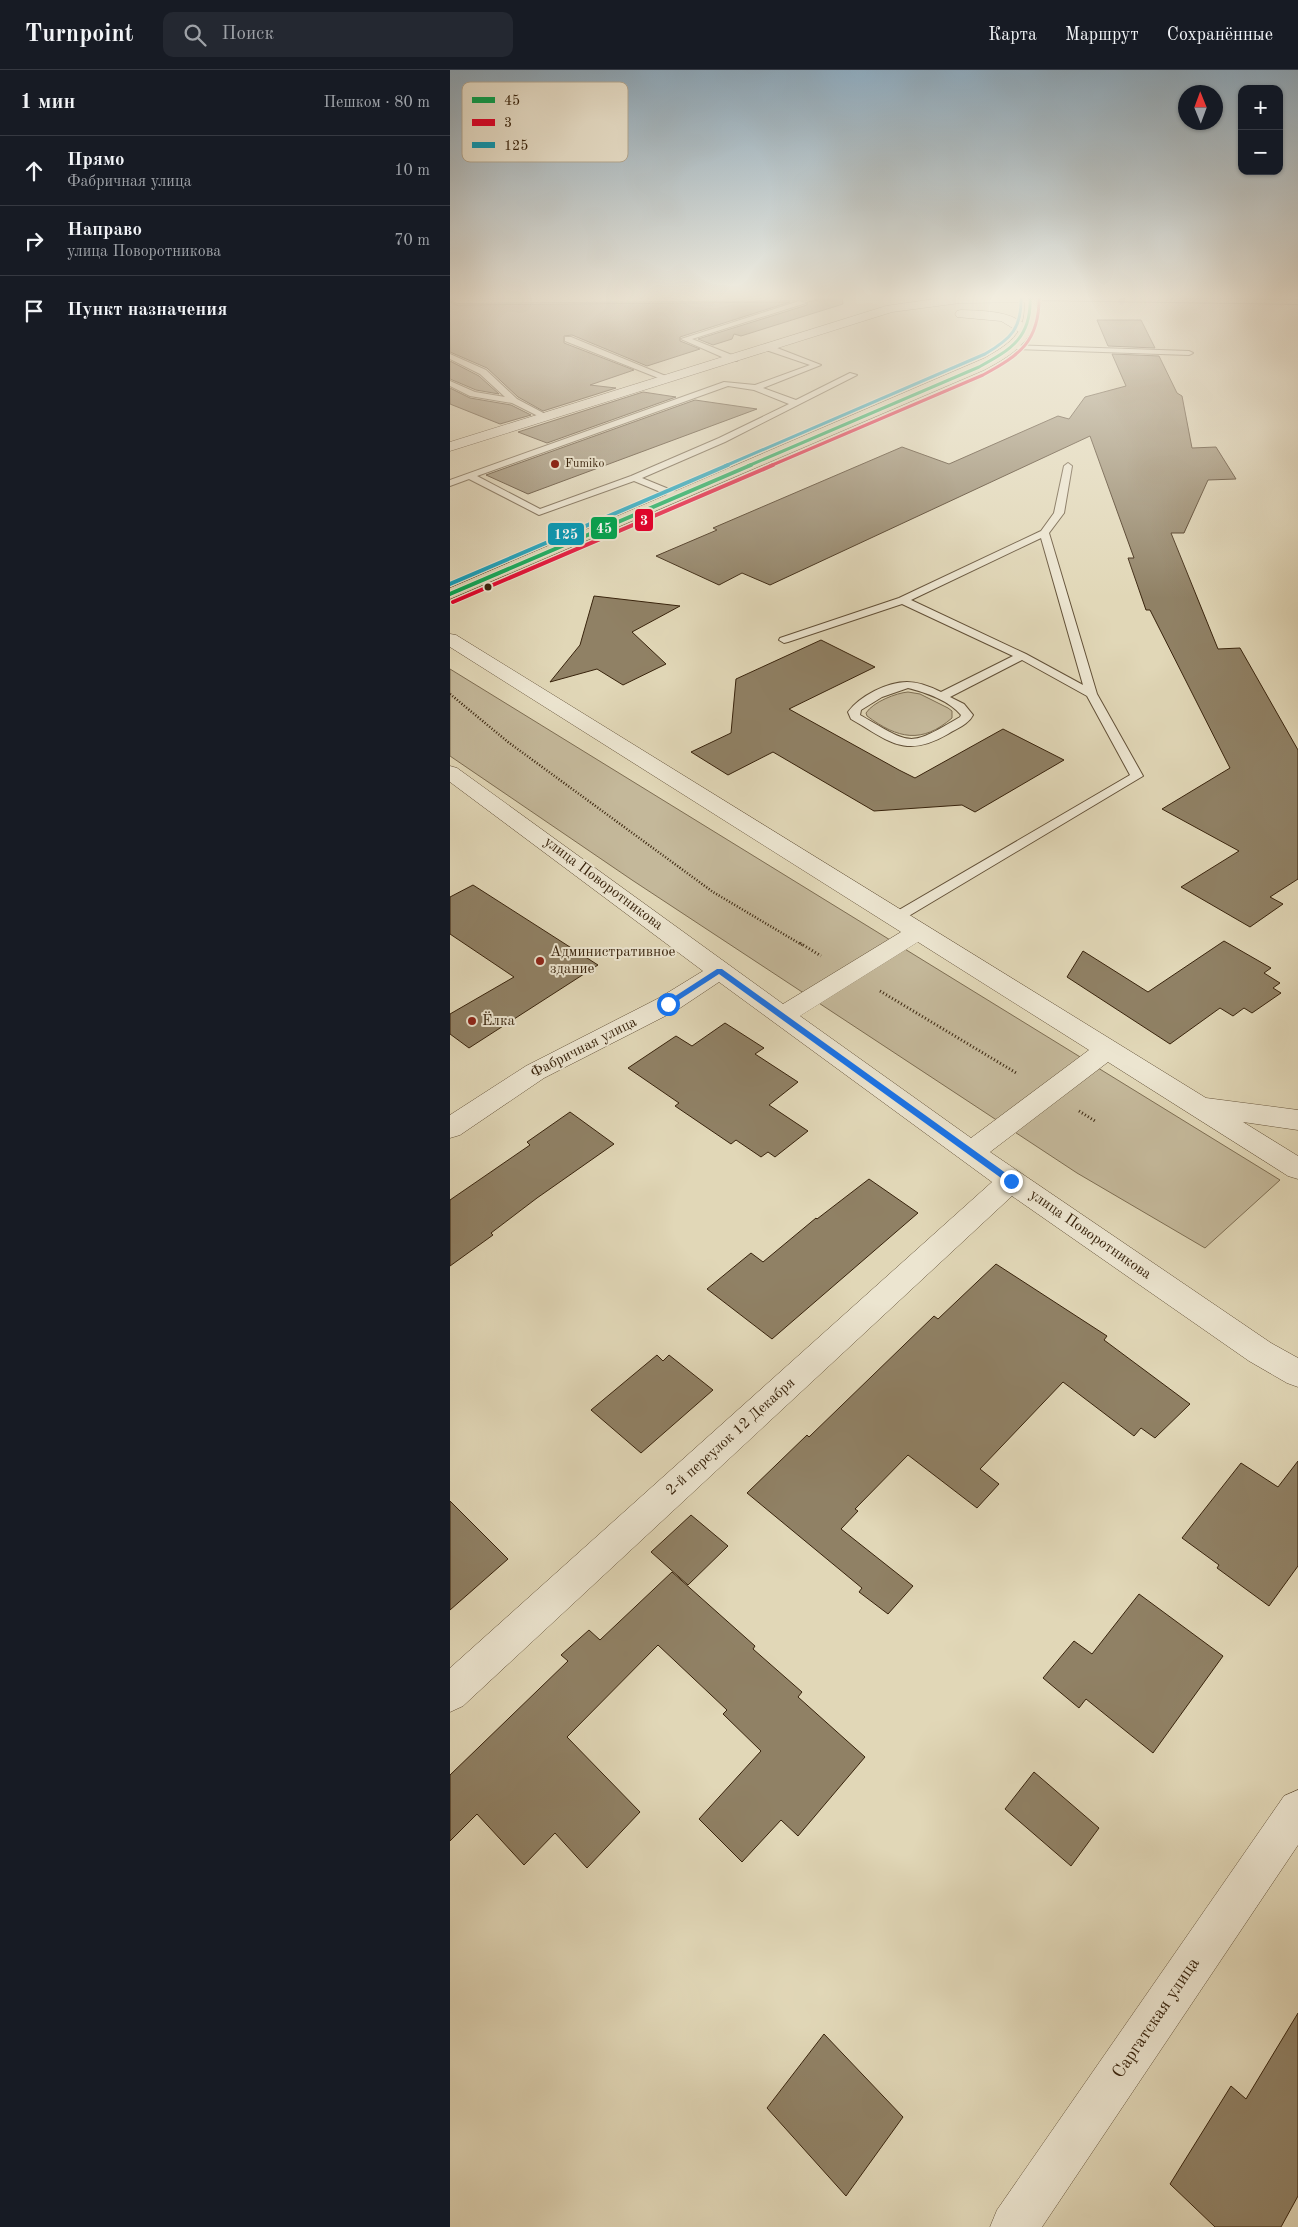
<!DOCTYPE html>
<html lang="ru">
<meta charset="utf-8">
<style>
:root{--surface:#171b24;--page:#242831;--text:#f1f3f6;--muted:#9ea1a6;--line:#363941}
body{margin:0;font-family:"Old Standard TT",serif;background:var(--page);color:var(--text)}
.controls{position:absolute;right:15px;top:15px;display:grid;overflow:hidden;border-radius:10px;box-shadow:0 1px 4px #0004}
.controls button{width:45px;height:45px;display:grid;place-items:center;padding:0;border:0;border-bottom:1px solid var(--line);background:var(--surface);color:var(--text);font:25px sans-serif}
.compass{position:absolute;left:728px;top:15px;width:45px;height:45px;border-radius:50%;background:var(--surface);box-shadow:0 1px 4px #0004;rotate:359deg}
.stop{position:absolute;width:15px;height:15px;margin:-11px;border:4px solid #1a73e8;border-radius:50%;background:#fff}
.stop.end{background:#1a73e8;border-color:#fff;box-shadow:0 1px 5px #0008}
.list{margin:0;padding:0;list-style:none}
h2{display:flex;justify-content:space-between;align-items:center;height:65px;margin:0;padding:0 20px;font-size:21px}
h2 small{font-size:16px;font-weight:400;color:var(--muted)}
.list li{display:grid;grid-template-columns:32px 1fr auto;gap:15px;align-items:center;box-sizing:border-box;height:70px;padding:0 20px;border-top:1px solid var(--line)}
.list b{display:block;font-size:19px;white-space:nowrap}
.list p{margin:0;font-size:16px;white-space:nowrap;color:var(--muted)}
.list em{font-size:16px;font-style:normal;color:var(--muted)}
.icon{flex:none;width:28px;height:28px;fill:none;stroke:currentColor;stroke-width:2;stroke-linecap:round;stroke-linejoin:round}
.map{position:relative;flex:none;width:848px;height:2157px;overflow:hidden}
header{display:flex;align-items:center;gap:30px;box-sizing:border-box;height:70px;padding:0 25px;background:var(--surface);border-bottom:1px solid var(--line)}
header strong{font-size:24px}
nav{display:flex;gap:28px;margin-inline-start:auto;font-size:18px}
.search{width:350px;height:45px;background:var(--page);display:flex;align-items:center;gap:12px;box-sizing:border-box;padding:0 18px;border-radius:10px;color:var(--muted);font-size:19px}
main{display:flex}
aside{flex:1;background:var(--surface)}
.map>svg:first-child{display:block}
.green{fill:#c4b89a;stroke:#7e6e53}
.building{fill:#908165;stroke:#38230c}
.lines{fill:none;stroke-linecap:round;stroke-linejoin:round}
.service-casing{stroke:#625037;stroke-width:2}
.minor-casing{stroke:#625037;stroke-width:1}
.secondary-casing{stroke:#38230c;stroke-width:1}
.primary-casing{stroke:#38230c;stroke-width:1}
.path-far1{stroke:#38230c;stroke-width:2.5;stroke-dasharray:1 2;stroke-linecap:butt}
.path{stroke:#38230c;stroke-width:3;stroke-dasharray:1 2.5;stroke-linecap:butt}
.service{fill:#ece5d0;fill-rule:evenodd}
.minor{fill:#ece5d0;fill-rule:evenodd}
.secondary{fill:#ece5d0;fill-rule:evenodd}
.primary{fill:#e1d7b7;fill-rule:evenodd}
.bus-1-far1-casing{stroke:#ece5d0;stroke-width:5}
.bus-1-casing{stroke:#ece5d0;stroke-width:6}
.bus-2-far1-casing{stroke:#ece5d0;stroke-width:5}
.bus-2-casing{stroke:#ece5d0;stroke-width:6}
.bus-3-far1-casing{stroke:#ece5d0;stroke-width:5}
.bus-3-casing{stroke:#ece5d0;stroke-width:6}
.bus-1-far1{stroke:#00a651;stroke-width:3}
.bus-1{stroke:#00a651;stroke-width:4}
.bus-2-far1{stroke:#e4002b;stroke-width:3}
.bus-2{stroke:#e4002b;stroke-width:4}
.bus-3-far1{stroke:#069cbb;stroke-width:3}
.bus-3{stroke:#069cbb;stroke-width:4}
.route{fill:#1a73e8}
.poi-dot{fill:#8f2418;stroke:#ece5d0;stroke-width:2}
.bus-dot{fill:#38230c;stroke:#ece5d0;stroke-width:2}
.labels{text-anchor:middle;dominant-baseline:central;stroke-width:4;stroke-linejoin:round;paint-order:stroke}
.far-poi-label{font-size:12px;fill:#38230c;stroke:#ece5d0;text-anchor:start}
.street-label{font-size:15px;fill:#38230c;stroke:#ece5d0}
.poi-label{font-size:15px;fill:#38230c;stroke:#ece5d0;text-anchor:start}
.near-street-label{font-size:18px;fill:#38230c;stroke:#ece5d0}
.key{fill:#ece5d0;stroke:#b6ab95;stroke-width:1}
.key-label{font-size:14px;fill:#38230c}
.line-badge{stroke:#ece5d0;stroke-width:2}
.badge-label{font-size:14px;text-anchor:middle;font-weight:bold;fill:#fff}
</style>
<header>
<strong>Turnpoint</strong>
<div class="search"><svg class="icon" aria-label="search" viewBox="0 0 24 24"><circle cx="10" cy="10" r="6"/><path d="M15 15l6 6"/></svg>Поиск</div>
<nav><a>Карта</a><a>Маршрут</a><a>Сохранённые</a></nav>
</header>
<main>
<aside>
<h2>1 мин<small>Пешком · 80 m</small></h2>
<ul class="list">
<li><svg class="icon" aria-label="ahead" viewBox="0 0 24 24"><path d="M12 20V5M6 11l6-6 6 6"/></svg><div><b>Прямо</b><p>Фабричная улица</p></div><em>10 m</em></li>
<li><svg class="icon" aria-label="right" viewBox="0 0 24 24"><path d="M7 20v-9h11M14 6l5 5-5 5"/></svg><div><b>Направо</b><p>улица Поворотникова</p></div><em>70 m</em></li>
<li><svg class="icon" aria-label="arrive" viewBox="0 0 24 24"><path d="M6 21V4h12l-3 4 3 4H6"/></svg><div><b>Пункт назначения</b></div></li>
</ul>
</aside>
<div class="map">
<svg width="848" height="2157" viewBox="0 0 848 2157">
<rect width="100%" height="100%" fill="#e1d7b7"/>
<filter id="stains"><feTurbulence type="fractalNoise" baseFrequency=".004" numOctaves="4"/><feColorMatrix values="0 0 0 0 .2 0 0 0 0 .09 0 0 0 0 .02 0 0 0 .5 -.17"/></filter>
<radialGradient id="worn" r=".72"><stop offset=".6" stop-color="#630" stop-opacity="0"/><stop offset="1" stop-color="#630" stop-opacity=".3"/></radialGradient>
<g class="green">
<path d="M 0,599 L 830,1110 L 755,1178 L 627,1103 L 182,810 L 0,686 Z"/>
<path d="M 458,622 L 470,624 L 498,638 L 502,641 L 502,648 C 472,674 448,669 417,646 L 416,643 C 423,632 446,623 458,622 Z"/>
</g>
<g class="building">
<path d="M 0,226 L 67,226 L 7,227 L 1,232 L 7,235 L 340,232 L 230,267 L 230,271 L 250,279 L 197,296 L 122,265 L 114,266 L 114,273 L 184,300 L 140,315 L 166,318 L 93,341 L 68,327 L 37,298 L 0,282 Z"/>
<path d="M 368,226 L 392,226 L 393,234 L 291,266 L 284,264 L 282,269 L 263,275 L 248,269 L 357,235 L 357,232 L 368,230 Z"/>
<path d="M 647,250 L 691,250 L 705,278 L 658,276 Z"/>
<path d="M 662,284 L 709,286 L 727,323 L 732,326 L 742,378 L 766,377 L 786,409 L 758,410 L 734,463 L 721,463 L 768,579 L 790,578 L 848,680 L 848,809 L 820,827 L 833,834 L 800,857 L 731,817 L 789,781 L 712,739 L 780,698 L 700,540 L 696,540 L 678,488 L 684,488 L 640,366 L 320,515 L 292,503 L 269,515 L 206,486 L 267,460 L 263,458 L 452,377 L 499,394 L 608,346 L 619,349 L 635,327 L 676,316 Z"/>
<path d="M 0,291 L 29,306 L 49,324 L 26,320 L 0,309 Z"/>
<path d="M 0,318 L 20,328 L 61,335 L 81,345 L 50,354 L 0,334 Z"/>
<path d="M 193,322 L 226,327 L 97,373 L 68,362 Z"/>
<path d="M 245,330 L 307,339 L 78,424 L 36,405 Z"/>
<path d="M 144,526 L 230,536 L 182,562 L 216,594 L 173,615 L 147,599 L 100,612 L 130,575 Z"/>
<path d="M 371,570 L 425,597 L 339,639 L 449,700 L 465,708 L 553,659 L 614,690 L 525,742 L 512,735 L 424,741 L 323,682 L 278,705 L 241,682 L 281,663 L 286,609 Z"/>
<path d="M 23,815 L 148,895 L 19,978 L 0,964 L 0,944 L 64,907 L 0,864 L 0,827 Z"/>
<path d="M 774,871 L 821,898 L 814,903 L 830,913 L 823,918 L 831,923 L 802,943 L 794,938 L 783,946 L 770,938 L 720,974 L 617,907 L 633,881 L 698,922 Z"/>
<path d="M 275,953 L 314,978 L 305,984 L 348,1012 L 319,1035 L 358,1061 L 325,1087 L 318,1082 L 311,1087 L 286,1070 L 281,1074 L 225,1036 L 229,1033 L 178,998 L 226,966 L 242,976 Z"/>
<path d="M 120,1042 L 164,1074 L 87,1128 L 41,1163 L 43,1165 L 0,1196 L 0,1130 L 80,1075 L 77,1072 Z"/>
<path d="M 419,1109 L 468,1143 L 322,1269 L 257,1219 L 301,1183 L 313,1192 L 366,1148 L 367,1149 Z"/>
<path d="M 546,1194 L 657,1266 L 654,1270 L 740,1334 L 705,1368 L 691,1358 L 684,1366 L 613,1312 L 530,1399 L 549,1414 L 527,1438 L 458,1385 L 405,1439 L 408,1441 L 391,1459 L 463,1516 L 438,1544 L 409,1522 L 412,1518 L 297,1423 L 357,1365 L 359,1367 L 484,1246 L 488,1249 Z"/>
<path d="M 207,1285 L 213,1291 L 219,1285 L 263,1320 L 191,1383 L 141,1340 Z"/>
<path d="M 848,1391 L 848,1496 L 819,1536 L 767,1498 L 769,1495 L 732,1468 L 791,1393 L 828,1417 Z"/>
<path d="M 0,1431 L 58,1489 L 0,1540 Z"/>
<path d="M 241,1445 L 278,1476 L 238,1515 L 201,1482 Z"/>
<path d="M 222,1502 L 305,1576 L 303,1579 L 352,1622 L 348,1627 L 415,1687 L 348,1766 L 331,1750 L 292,1792 L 249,1749 L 311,1681 L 273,1644 L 277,1640 L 208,1575 L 117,1667 L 190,1742 L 137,1798 L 105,1763 L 74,1795 L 27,1744 L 0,1771 L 0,1705 L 118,1591 L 111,1585 L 139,1560 L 150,1570 Z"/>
<path d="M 689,1524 L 773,1586 L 703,1683 L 636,1629 L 629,1638 L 593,1608 L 624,1571 L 642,1584 Z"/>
<path d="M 584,1702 L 649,1758 L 621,1796 L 555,1739 Z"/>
<path d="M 848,1943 L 848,2126 L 831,2157 L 765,2157 L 720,2114 L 781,2016 L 796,2029 Z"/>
<path d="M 374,1964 L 453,2047 L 396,2126 L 317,2038 Z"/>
</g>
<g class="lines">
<defs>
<g id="service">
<path d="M 289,226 L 367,228 L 363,230 L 7,233 L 3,231 L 7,229 Z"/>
<path d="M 579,226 L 848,230 L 848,234 L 581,230 L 577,228 Z"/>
<path d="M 349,231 L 356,233 L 242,269 L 287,287 L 287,291 L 281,291 L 231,269 Z"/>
<path d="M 115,267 L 121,267 L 223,309 L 216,311 L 115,271 Z"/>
<path d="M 560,275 L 739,281 L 743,283 L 739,285 L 563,279 L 560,279 Z"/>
<path d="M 316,276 L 322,276 L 371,295 L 313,318 L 346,330 L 400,303 L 407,305 L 275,372 L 192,408 L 231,424 L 231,428 L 225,428 L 184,411 L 89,445 L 19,409 L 0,416 L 0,410 L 274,312 L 305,315 L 360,295 L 316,280 ZM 278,316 L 304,320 L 339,334 L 269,368 L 181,406 L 90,439 L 27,406 Z"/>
<path d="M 0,284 L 36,300 L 67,329 L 101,347 L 94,349 L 62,333 L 20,326 L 0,316 L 0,311 L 25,322 L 55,327 L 30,304 L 0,289 Z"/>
<path d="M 618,393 L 622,396 L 614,443 L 599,463 L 647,624 L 693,706 L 452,850 L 442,850 L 440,847 L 442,844 L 680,705 L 637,626 L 572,590 L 500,627 L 514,634 L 523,645 C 518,655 507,658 498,664 C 455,689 439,671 401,649 L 398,642 C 410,626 437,612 457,612 C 469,612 481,617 491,622 L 563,586 L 452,534 L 338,572 L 334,573 L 329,570 L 330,568 L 449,528 L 591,461 L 604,443 L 614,396 ZM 591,468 L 633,615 L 576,584 L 461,530 ZM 458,618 C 475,622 500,631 511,645 L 510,647 C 457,678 463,675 410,645 L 411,640 L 432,627 Z"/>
</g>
<g id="minor">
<path d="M 0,564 L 6,565 L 756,1028 L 848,1040 L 848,1060 L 793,1052 L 848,1086 L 848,1109 L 838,1106 L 658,992 L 540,1082 L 821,1273 L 848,1288 L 848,1317 L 837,1313 L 799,1291 L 562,1126 L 13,1636 L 0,1642 L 0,1598 L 542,1112 L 269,912 L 227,940 L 94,1008 L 10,1065 L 0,1068 L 0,1045 L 76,996 L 209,928 L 253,901 L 0,712 L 0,696 L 7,698 L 333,934 L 451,862 L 0,577 ZM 468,872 L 639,980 L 521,1068 L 350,946 Z"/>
<path d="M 848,1720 L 848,1775 L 592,2157 L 540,2157 L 547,2140 L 834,1726 Z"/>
</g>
<g id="secondary">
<path d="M 506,226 L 587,228 L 581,232 L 510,233 L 442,242 L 0,381 L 0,372 L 436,236 Z"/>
<path d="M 511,240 C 535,241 566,240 582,262 L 576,266 L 551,251 L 507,247 L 505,244 L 507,241 Z"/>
</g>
<path id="primary" d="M 574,226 L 586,226 C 591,267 566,283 534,300 L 0,529 L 0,518 L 535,288 C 563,272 578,261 574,226 Z"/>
</defs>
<use href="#service" class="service-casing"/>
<use href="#minor" class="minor-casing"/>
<use href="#secondary" class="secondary-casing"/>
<use href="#primary" class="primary-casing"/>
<path class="path-far1" d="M 0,624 L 58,672 L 263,822 L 352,875"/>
<g class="path">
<path d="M 350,873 L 371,886"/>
<path d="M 430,921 L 568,1004"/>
<path d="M 629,1041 L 645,1051"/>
</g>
<use href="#service" class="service"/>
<use href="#minor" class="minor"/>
<use href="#secondary" class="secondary"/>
<use href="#primary" class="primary"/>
<defs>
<path id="bus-1-far1" d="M 298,396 L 529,297 C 562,279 582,267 580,226"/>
<path id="bus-1" d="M 0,524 L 301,395"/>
<path id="bus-2-far1" d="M 320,396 L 533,305 C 570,285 590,271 589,226"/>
<path id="bus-2" d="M 3,532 L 323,395"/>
<path id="bus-3-far1" d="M 275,396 L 535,284 C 561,269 572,258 571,227"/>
<path id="bus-3" d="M 0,514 L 278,395"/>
</defs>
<use href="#bus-1-far1" class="bus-1-far1-casing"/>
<use href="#bus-1" class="bus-1-casing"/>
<use href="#bus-2-far1" class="bus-2-far1-casing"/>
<use href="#bus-2" class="bus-2-casing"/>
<use href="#bus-3-far1" class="bus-3-far1-casing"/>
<use href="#bus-3" class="bus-3-casing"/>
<use href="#bus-1-far1" class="bus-1-far1"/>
<use href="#bus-1" class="bus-1"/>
<use href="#bus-2-far1" class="bus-2-far1"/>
<use href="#bus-2" class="bus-2"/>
<use href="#bus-3-far1" class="bus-3-far1"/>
<use href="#bus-3" class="bus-3"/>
</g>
<linearGradient id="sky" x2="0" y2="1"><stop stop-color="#8eaabd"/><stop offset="0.43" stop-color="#f2eddf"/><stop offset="1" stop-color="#f2eddf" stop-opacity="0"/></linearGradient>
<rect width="848" height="528" fill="url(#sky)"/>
<path class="route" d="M 267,899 L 272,899 L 564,1109 L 564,1113 L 558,1113 L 269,904 L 221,935 L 216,935 L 216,932 Z"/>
<g class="poi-dot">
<circle cx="105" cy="394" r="5"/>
<circle cx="90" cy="891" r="5"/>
<circle cx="22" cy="951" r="5"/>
</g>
<circle class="bus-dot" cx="38" cy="517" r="4.5"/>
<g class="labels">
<g class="far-poi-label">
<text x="115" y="394">Fumiko</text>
</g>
<g class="street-label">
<text transform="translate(153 814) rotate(37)">улица Поворотникова</text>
<text transform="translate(134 978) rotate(-27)">Фабричная улица</text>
<text transform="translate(640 1165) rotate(35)">улица Поворотникова</text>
<text transform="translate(281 1367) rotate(-42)">2-й переулок 12 Декабря</text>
</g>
<g class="poi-label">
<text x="100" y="882">Административное<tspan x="100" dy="17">здание</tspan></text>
<text x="32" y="951">Ёлка</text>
</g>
<g class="near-street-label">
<text transform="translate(706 1948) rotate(-56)">Саргатская улица</text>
</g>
</g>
<rect x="12" y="12" width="166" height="80" rx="8" class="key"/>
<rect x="22" y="27" width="23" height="6" fill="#00a651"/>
<rect x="22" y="49" width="23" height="7" fill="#e4002b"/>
<rect x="22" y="72" width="23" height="6" fill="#069cbb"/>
<g class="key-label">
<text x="54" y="35">45</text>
<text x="54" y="57">3</text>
<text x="54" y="80">125</text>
</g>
<g class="line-badge">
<rect x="184" y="438" width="20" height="24" rx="5" fill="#e4002b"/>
<rect x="140" y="446" width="28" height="24" rx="5" fill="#00a651"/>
<rect x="97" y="452" width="38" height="24" rx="5" fill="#069cbb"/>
</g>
<g class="badge-label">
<text x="194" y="455">3</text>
<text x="154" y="463">45</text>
<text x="116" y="469">125</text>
</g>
<rect width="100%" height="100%" filter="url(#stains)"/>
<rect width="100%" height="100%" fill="url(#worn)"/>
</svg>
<div class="controls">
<button>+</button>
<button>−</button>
</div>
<svg class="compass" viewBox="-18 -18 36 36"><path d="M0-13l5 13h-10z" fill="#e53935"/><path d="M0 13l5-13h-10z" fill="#9ea1a6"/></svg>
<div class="stop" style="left:218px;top:934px"></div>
<div class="stop end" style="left:561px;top:1111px"></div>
</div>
</main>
